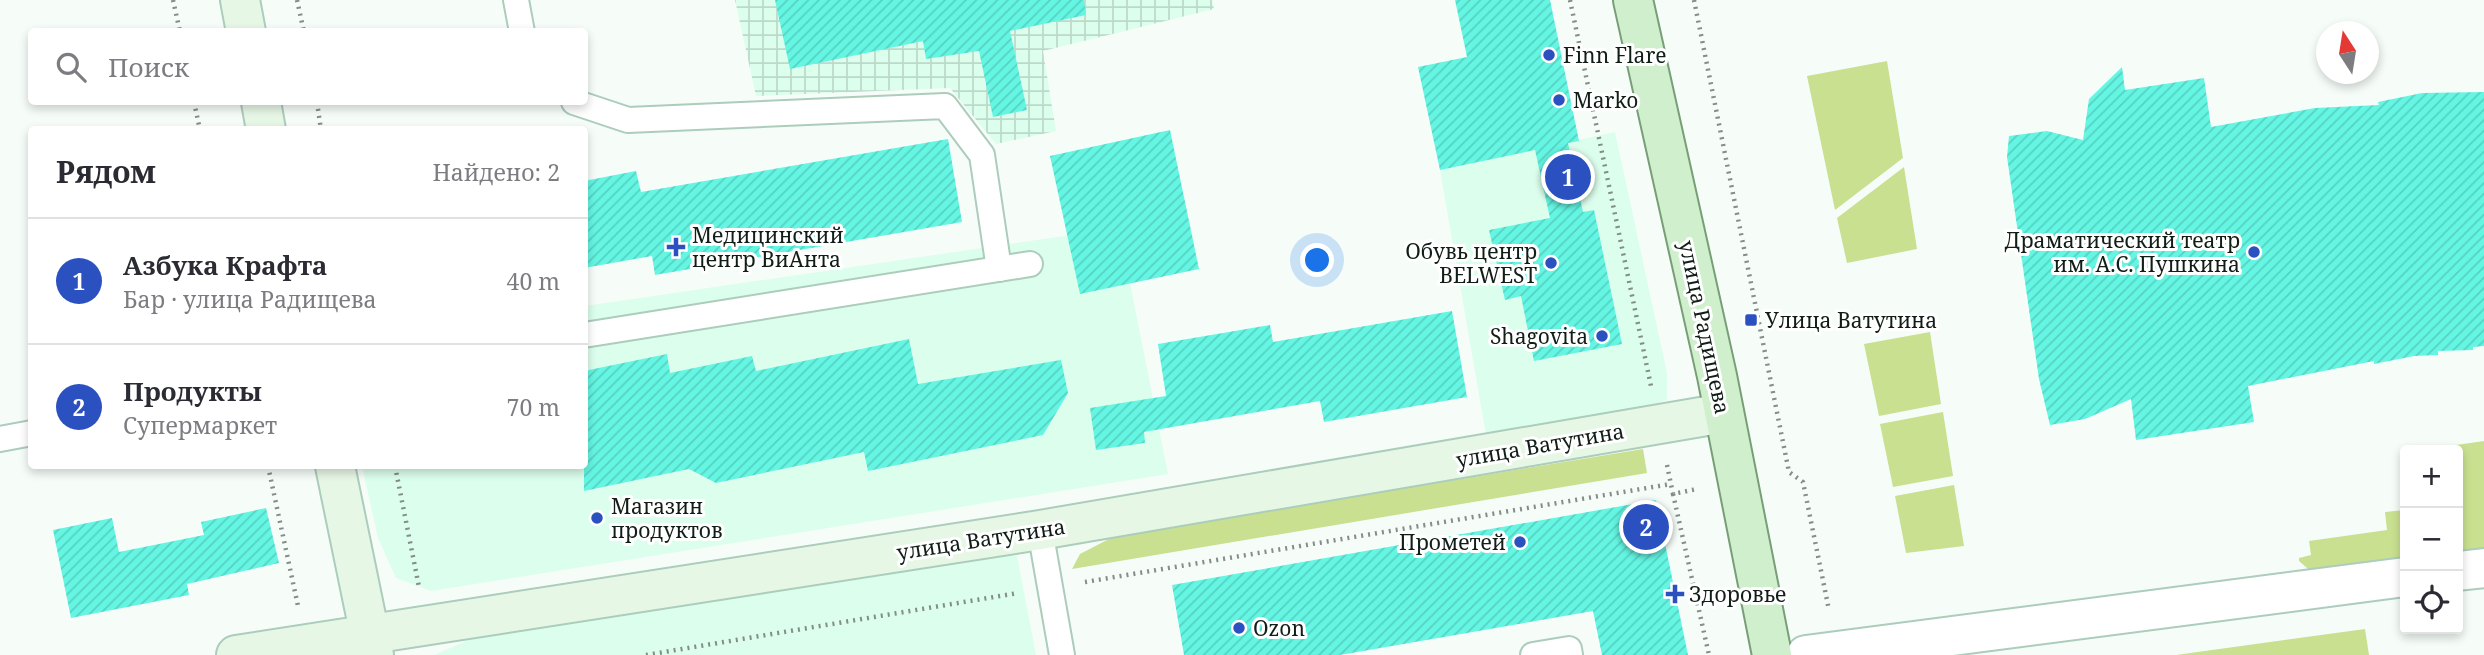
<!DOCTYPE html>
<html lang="ru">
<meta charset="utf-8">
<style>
:root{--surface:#fff;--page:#f7f7f7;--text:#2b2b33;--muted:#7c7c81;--line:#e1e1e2;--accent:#2b51c1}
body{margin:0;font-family:"Noto Serif",serif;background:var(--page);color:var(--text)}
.controls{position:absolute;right:21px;bottom:21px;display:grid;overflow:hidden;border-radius:7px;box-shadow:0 4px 10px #0003}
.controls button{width:63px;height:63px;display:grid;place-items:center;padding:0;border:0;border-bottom:2px solid var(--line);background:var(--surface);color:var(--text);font:35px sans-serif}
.compass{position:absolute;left:2316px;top:21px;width:63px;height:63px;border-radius:50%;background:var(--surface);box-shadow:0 4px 10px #0003;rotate:348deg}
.you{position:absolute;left:1318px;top:261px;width:24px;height:24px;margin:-18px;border:5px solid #fff;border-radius:50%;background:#1a73e8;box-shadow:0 0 0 10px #1a73e833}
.badge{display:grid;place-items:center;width:46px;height:46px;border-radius:50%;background:var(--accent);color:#fff;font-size:23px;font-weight:700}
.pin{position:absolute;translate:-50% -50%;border:4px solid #fff;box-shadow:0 2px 7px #0006}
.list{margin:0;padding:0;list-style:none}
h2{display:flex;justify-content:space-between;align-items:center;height:91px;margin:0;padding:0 28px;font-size:30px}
h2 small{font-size:23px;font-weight:400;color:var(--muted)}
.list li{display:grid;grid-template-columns:46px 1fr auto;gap:21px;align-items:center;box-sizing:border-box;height:126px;padding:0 28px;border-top:2px solid var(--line)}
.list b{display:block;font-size:26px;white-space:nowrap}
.list p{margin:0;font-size:23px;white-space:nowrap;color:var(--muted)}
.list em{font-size:23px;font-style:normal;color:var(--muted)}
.icon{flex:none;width:38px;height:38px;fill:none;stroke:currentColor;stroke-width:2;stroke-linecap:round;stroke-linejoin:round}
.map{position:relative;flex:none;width:2484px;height:655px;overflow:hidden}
.search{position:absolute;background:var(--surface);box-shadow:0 4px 10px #0003;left:28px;top:28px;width:560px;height:77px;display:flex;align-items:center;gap:18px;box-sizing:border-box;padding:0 24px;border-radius:7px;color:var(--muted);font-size:26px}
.panel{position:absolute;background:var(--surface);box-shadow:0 4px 10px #0003;left:28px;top:126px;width:560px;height:343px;border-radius:7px}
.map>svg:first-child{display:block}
.built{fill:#dcfeec}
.industrial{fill:url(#industrial-grid)}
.grass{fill:#c9e090}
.building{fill:url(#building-hatch)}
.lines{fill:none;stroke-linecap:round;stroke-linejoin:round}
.lane-casing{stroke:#accdbc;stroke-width:28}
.street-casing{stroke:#accdbc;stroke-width:42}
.secondary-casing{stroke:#accdbc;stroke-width:42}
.primary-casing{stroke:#789e77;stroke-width:42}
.path{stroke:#848d88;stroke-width:4.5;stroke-dasharray:2 5;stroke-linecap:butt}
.lane{stroke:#fff;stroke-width:24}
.street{stroke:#fff;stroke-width:38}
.secondary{stroke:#e7f7e6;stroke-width:38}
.primary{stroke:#d0efcd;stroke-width:38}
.poi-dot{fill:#2b51c1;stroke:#fff;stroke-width:2.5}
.labels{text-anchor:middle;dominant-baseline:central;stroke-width:6;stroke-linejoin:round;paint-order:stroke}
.poi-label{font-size:21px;fill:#111d17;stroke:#fff;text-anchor:start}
.street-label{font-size:21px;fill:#111d17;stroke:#fff}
</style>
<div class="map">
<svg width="2484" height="655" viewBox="0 0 2484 655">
<defs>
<pattern id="industrial-grid" width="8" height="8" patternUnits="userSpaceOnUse" patternTransform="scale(1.75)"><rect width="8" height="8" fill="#dcfeec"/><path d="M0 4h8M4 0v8" fill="none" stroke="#bcd9ca"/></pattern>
<pattern id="building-hatch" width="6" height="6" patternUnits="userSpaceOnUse" patternTransform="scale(1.75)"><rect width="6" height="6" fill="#64f6e3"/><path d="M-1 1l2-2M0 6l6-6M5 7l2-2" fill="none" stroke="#56d2c2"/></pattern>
</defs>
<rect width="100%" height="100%" fill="#f6fdf9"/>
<g class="built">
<path d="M 1615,132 L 1667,373 L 1667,400 L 1626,414 L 1486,435 L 1440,170 Z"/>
<path d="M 1119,228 L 1168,474 L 431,591 L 396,578 L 378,538 L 362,466 L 584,466 L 585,306 Z"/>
<path d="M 991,556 L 1017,556 L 1036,655 L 434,655 L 478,636 Z"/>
</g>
<path class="industrial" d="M 735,0 L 1212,0 L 1214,9 L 1043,51 L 1056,131 L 996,144 L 950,88 L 756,96 Z"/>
<g class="grass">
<path d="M 1887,61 L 1903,158 L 1835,210 L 1807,76 Z"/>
<path d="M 1904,167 L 1917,249 L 1847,263 L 1837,218 Z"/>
<path d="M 1930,332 L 1941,404 L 1879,416 L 1864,344 Z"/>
<path d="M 1943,412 L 1953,476 L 1893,487 L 1880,424 Z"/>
<path d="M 2484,441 L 2484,552 L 2458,555 L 2458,450 L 2421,450 Z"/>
<path d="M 1643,449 L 1647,473 L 1072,569 L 1080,554 L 1109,539 L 1149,530 Z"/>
<path d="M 1954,485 L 1964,546 L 1906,553 L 1895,496 Z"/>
<path d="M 2405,510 L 2405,562 L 2314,574 L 2299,561 L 2299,558 L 2311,555 L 2309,541 L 2387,530 L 2385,512 Z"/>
<path d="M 2365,629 L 2369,655 L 2176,655 Z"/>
</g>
<g class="building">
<path d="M 775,0 L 1084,0 L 1086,15 L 1010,31 L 1027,110 L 993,117 L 979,51 L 926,59 L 923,41 L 790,69 Z"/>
<path d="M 1455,0 L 1550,0 L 1579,141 L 1568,143 L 1583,212 L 1594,210 L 1622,344 L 1534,361 L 1521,296 L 1505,300 L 1489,230 L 1550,218 L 1535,150 L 1440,170 L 1418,67 L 1467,57 Z"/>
<path d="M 2122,67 L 2125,90 L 2204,78 L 2211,127 L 2315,108 L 2379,105 L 2378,102 L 2422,93 L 2484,92 L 2484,346 L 2473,347 L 2473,350 L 2438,351 L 2438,355 L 2414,356 L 2374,364 L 2374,361 L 2248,386 L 2254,422 L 2136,440 L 2131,399 L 2085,419 L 2050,425 L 2039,379 L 2007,157 L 2009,136 L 2047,131 L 2083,140 L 2089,99 Z"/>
<path d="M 1170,130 L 1199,269 L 1080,294 L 1050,156 Z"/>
<path d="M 948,139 L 962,222 L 655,275 L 652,256 L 584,268 L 584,181 L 636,171 L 641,192 Z"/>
<path d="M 1452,311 L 1467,397 L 1324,422 L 1320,401 L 1144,432 L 1145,443 L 1096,450 L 1090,408 L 1166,396 L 1158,344 L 1270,325 L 1273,342 Z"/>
<path d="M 909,339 L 918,384 L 1061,360 L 1068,393 L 1043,435 L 868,471 L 864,452 L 716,483 L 689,469 L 584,491 L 584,371 L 667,354 L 670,373 L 752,356 L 756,371 Z"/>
<path d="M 1656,500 L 1688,655 L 1602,655 L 1593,611 L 1340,655 L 1184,655 L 1172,585 Z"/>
<path d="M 266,508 L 279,563 L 187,584 L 189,595 L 71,618 L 53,530 L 112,518 L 119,552 L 204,535 L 201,522 Z"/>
</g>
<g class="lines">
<defs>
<g id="lane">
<path d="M 516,0 L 522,32"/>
<path d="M 574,102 L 628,120 L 945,106 L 982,155 L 999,269"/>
<path d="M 584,335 L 1030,264"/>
<path d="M 0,439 L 32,433"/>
<path d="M 1040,530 L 1062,655"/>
<path d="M 1533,655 L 1569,649 L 1570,655"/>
</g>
<g id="street">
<path d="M 2458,571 L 2484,568"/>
<path d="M 1806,655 L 2405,577"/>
</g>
<g id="secondary">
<path d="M 240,0 L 246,32"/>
<path d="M 261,102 L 266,130"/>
<path d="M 335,466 L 374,655"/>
<path d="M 236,655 L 1040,530 L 1724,413"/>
</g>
<path id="primary" d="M 1633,0 L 1717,376 L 1772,655"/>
</defs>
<use href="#lane" class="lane-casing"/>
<use href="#street" class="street-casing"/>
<use href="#secondary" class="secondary-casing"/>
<use href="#primary" class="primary-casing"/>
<g class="path">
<path d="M 173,0 L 180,32"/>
<path d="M 297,0 L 304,32"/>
<path d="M 1570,0 L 1651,386"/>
<path d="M 1694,0 L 1789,472 L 1803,482 L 1829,610"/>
<path d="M 194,102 L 200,130"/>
<path d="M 317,102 L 321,130"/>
<path d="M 1667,465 L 1673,494 L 1697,489"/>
<path d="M 268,466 L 298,606"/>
<path d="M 395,466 L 419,587"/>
<path d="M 1673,494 L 1709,655"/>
<path d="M 1085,582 L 1671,484"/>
<path d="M 646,655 L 1018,593"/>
</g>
<use href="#lane" class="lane"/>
<use href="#street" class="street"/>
<use href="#secondary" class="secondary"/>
<use href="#primary" class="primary"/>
</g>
<g class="poi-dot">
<circle cx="1549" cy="55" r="7"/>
<circle cx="1559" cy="100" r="7"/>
<path d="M672.5 236.5h7v7h7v7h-7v7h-7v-7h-7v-7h7z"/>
<circle cx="2254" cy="252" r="7"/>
<circle cx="1551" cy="263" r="7"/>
<rect x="1744" y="313" width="14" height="14" rx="3.5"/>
<circle cx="1602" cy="336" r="7"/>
<circle cx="597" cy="518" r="7"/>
<circle cx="1520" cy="542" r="7"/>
<path d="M1671.5 583.5h7v7h7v7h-7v7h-7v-7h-7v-7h7z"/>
<circle cx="1239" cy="628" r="7"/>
</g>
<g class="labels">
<g class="poi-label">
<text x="1563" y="55">Finn Flare</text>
<text x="1573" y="100">Marko</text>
<text x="692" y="235">Медицинский<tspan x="692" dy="24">центр ВиАнта</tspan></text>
<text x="2240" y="240" text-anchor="end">Драматический театр<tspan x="2240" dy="24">им. А.С. Пушкина</tspan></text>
<text x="1537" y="251" text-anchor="end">Обувь центр<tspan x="1537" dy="24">BELWEST</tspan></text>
<text x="1765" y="320">Улица Ватутина</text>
<text x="1588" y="336" text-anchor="end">Shagovita</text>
<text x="611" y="506">Магазин<tspan x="611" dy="24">продуктов</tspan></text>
<text x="1506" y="542" text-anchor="end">Прометей</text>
<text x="1689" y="594">Здоровье</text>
<text x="1253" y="628">Ozon</text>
</g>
<g class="street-label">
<text transform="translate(1705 327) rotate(78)">улица Радищева</text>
<text transform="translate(1540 445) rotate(-10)">улица Ватутина</text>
<text transform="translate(981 539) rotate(-9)">улица Ватутина</text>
</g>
</g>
</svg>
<div class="controls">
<button>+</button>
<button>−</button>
<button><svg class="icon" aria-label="locate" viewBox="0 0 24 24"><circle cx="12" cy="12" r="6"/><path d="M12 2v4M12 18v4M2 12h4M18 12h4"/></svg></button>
</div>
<svg class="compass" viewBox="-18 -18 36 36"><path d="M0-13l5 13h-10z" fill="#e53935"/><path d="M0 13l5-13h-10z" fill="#7c7c81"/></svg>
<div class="you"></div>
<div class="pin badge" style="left:1568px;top:177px">1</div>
<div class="pin badge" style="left:1646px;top:527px">2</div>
<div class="search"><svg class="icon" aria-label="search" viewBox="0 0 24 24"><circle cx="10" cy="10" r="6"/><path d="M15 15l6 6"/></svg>Поиск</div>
<section class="panel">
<h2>Рядом<small>Найдено: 2</small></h2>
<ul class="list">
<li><span class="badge">1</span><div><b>Азбука Крафта</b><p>Бар · улица Радищева</p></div><em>40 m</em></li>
<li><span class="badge">2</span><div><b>Продукты</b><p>Супермаркет</p></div><em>70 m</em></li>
</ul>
</section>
</div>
